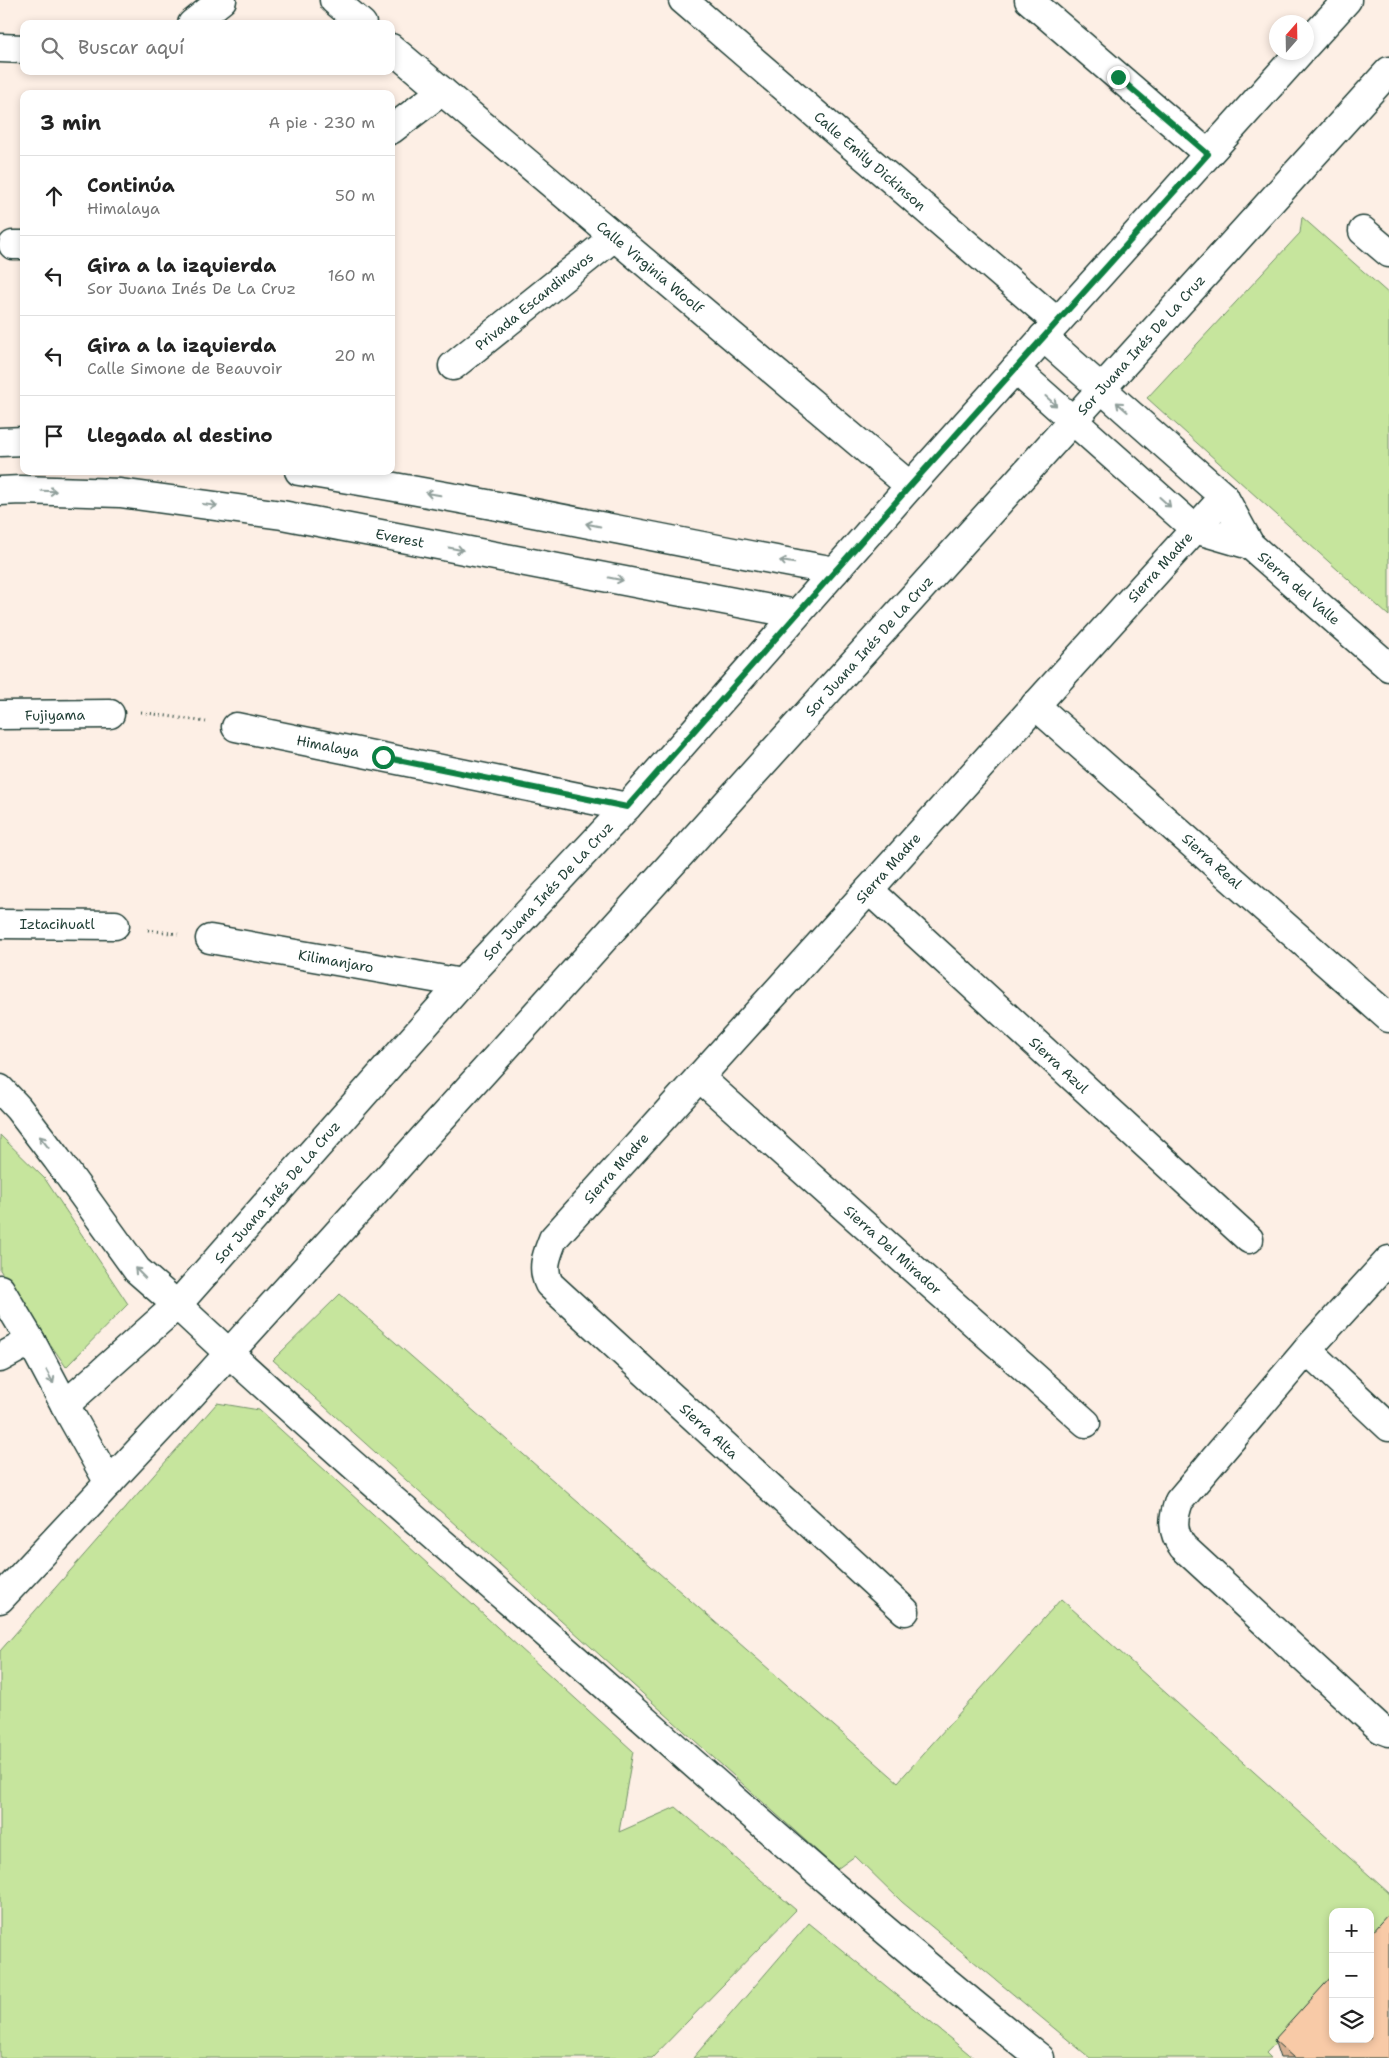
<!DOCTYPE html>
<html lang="es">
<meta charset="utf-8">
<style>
:root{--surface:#fff;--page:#f6f6f6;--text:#222;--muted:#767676;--line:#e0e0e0}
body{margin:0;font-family:"Shantell Sans",sans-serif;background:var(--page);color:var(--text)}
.controls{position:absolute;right:15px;bottom:15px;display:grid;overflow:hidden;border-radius:10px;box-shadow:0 2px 8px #0003}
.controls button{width:45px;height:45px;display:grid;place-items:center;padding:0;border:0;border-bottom:1px solid var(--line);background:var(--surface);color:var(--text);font:25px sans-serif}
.compass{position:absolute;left:1269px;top:15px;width:45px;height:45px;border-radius:50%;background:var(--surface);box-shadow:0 2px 8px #0003;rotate:20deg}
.stop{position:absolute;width:15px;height:15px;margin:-11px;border:4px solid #0b8043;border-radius:50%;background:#fff}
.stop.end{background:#0b8043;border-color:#fff;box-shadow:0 1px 5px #0008}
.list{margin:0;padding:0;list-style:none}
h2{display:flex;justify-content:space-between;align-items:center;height:65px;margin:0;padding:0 20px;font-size:21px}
h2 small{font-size:16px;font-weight:400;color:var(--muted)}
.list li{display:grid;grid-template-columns:32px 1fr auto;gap:15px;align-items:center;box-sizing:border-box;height:80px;padding:0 20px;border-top:1px solid var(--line)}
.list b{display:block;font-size:19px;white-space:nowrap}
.list p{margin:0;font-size:16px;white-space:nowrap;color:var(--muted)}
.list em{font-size:16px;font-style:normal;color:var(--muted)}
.icon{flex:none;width:28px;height:28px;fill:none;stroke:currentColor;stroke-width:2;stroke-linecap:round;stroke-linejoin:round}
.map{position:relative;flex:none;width:1389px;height:2058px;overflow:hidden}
.search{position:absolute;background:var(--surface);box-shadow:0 2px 8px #0003;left:20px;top:20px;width:375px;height:55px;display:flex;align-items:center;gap:12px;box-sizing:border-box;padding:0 18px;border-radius:10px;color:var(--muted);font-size:19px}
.panel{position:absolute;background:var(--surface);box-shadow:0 2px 8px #0003;left:20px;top:90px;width:375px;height:385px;border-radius:10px}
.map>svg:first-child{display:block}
.green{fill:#c6e59d;stroke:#729168}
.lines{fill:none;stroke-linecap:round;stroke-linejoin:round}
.street-casing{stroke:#1f3d34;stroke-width:31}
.secondary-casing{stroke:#1f3d34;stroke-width:31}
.path{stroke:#1f3d34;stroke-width:3;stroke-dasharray:1 4;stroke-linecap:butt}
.street{stroke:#fff;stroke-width:28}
.secondary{stroke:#fff;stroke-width:28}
.wall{fill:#d5ae90;stroke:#1f3d34}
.building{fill:#f8caa7;stroke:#1f3d34}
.oneway{stroke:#8f9e9a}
.route{stroke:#0b8043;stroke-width:6}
.labels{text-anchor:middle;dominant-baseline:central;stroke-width:4;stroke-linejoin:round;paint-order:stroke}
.street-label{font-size:14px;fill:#1f3d34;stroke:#fff}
</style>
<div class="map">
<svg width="1389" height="2058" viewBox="0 0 1389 2058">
<rect width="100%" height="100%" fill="#fdefe5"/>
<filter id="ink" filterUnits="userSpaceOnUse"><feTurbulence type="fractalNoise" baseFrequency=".02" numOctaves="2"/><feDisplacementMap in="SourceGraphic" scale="10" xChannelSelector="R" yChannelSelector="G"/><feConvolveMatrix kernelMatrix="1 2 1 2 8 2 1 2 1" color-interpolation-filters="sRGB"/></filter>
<g filter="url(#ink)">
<g class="green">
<path d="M 1302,217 L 1389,294 L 1389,616 L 1147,398 L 1300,233 Z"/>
<path d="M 0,1135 L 45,1179 L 128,1304 L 66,1367 L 0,1270 Z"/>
<path d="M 340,1294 L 898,1782 L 1061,1599 L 1389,1893 L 1389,1925 L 1370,1944 L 1370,1912 L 1333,1912 L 1333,1984 L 1266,2053 L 1271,2058 L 1090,2058 L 902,1902 L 855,1856 L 837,1869 L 273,1360 Z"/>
<path d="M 217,1403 L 259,1410 L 633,1751 L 619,1832 L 676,1807 L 796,1910 L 652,2058 L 0,2058 L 0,1651 Z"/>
<path d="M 809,1923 L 974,2058 L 693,2058 Z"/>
</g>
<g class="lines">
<defs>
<g id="street">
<path d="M 334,0 L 362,24"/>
<path d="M 683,0 L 1057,322"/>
<path d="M 1029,0 L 1208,154"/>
<path d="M 192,24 L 222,0"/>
<path d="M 0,48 L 24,49"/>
<path d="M 391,48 L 910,486"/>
<path d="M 391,130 L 442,91"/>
<path d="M 1363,231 L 1389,253"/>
<path d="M 13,245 L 24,245"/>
<path d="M 1043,337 L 1224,497 L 1250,545 L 1389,667"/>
<path d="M 453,366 L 614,237"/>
<path d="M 1015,369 L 1195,529 L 1250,545"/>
<path d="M 0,442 L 24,441"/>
<path d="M 299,471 C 478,499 656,539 835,571"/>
<path d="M 0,491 L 21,490 L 120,493 L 282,515 L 796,614"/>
<path d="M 1035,705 L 1389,1018"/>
<path d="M 0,715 L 110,714"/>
<path d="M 236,727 L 627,807"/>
<path d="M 869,890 L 1249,1239"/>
<path d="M 0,924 L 115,925"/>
<path d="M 210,939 L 462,983"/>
<path d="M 699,1077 L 1086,1423"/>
<path d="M 1389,1260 L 1307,1350 L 1179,1501 C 1173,1518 1171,1531 1183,1547 L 1381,1729 L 1389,1732"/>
<path d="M 177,1305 C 306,1426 440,1541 573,1657 C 727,1793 880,1930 1040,2058"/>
<path d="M 1307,1350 L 1389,1427"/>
<path d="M 0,1358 L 31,1341"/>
<path d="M 65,1405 L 109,1483"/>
<path d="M 0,1599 L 193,1393 L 1389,71"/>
<path d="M 905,1611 L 549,1284 C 541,1267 547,1255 553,1239 L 1224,497"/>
</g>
<g id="secondary">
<path d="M 1306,45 L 1347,0"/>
<path d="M 0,1089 L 18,1108 L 57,1159 L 137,1270 L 177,1305"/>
<path d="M 0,1289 L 31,1341 L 65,1405 L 177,1305 L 462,983 L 627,807 L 910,486 L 1300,52"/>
</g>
</defs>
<use href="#street" class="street-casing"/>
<use href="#secondary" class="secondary-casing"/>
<g class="path">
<path d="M 141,712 L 206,722"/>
<path d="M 148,930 L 178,934"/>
</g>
<use href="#street" class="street"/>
<use href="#secondary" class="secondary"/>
</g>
<path class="wall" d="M 1274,2040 L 1389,2058 L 1280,2058 Z"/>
<path class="building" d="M 1389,1913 L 1389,2058 L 1294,2058 L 1274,2040 L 1333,1975 L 1333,2039 L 1370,2039 L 1370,1934 Z"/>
<defs><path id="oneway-shaft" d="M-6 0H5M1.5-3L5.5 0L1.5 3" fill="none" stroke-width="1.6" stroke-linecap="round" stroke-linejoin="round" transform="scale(1.25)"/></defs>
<g class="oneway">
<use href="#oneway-shaft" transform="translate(1051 401) rotate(42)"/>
<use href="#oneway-shaft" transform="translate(1122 407) rotate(-139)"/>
<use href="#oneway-shaft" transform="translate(49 491) rotate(2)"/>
<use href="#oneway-shaft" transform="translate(433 494) rotate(-170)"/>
<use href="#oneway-shaft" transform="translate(1165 502) rotate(42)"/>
<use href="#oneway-shaft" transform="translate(210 505) rotate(8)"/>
<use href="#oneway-shaft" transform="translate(593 525) rotate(-169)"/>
<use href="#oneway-shaft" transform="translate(456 549) rotate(11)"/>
<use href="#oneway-shaft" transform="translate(787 562) rotate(-170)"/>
<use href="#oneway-shaft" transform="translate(616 579) rotate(11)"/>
<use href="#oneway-shaft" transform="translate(44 1142) rotate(-128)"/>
<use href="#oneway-shaft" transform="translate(140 1273) rotate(-135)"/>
<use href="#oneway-shaft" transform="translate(50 1377) rotate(62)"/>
</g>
</g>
<g class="lines" filter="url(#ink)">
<path class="route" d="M 383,757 L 627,807 L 910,486 L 1208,154 L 1118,77"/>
</g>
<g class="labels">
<g class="street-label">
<text transform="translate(870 161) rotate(41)">Calle Emily Dickinson</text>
<text transform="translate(650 267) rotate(40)">Calle Virginia Woolf</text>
<text transform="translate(534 301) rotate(-39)">Privada Escandinavos</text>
<text transform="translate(1141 345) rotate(-48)">Sor Juana Inés De La Cruz</text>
<text transform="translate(400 538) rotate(11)">Everest</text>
<text transform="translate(1160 567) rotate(-48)">Sierra Madre</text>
<text transform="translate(1299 588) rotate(41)">Sierra del Valle</text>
<text transform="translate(869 646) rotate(-48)">Sor Juana Inés De La Cruz</text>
<text transform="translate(55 715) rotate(-1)">Fujiyama</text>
<text transform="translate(328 746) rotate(11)">Himalaya</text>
<text transform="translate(1212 861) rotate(42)">Sierra Real</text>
<text transform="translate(888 868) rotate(-48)">Sierra Madre</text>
<text transform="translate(548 891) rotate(-47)">Sor Juana Inés De La Cruz</text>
<text x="57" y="924">Iztacihuatl</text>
<text transform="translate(336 961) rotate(10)">Kilimanjaro</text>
<text transform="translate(1059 1065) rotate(43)">Sierra Azul</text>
<text transform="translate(616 1168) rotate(-48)">Sierra Madre</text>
<text transform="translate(277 1192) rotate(-49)">Sor Juana Inés De La Cruz</text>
<text transform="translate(893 1250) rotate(42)">Sierra Del Mirador</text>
<text transform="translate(709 1431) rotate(43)">Sierra Alta</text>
</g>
</g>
</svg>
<div class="controls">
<button>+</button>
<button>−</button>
<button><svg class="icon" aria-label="layers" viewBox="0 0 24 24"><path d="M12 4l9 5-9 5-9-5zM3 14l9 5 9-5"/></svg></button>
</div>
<svg class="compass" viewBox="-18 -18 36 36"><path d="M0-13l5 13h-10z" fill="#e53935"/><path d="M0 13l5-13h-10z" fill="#767676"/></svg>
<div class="stop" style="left:383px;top:757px"></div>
<div class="stop end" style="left:1118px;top:77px"></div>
<div class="search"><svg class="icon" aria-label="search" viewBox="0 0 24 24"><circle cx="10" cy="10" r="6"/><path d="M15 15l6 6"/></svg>Buscar aquí</div>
<section class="panel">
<h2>3 min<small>A pie · 230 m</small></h2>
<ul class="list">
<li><svg class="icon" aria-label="ahead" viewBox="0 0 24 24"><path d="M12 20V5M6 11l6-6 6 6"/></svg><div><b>Continúa</b><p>Himalaya</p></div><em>50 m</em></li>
<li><svg class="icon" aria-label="left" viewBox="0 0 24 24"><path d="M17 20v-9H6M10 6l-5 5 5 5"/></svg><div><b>Gira a la izquierda</b><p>Sor Juana Inés De La Cruz</p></div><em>160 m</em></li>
<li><svg class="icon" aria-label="left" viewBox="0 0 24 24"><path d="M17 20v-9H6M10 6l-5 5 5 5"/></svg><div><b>Gira a la izquierda</b><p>Calle Simone de Beauvoir</p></div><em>20 m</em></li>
<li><svg class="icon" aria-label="arrive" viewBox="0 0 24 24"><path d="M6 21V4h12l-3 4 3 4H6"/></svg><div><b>Llegada al destino</b></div></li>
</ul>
</section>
</div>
